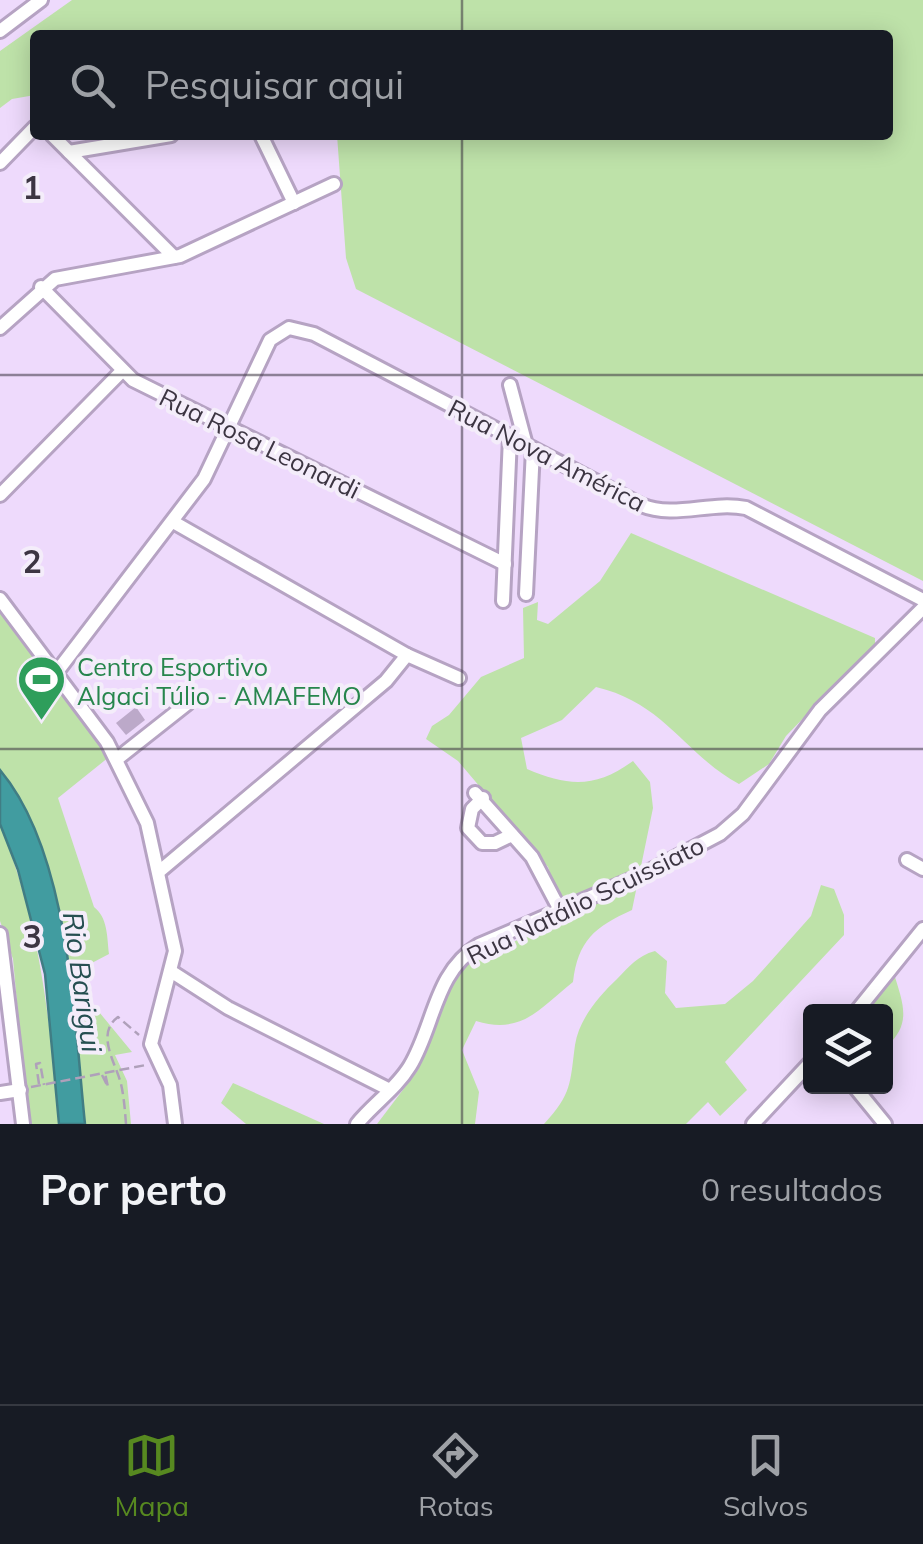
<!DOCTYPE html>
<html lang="pt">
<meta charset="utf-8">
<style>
:root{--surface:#171b24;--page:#242831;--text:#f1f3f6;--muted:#9ea1a6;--line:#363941;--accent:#578920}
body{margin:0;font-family:Mulish,sans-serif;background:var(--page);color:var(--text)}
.controls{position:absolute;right:30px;bottom:30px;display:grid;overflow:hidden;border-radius:10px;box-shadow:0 5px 25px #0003}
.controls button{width:90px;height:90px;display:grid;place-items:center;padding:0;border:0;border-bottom:2px solid var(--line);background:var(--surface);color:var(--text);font:50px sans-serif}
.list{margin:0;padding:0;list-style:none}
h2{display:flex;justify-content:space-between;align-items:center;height:130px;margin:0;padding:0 40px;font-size:42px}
h2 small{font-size:32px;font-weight:400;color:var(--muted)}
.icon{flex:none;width:55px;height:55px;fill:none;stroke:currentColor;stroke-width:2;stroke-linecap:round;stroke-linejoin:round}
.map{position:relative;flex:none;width:923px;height:1124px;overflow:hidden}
.search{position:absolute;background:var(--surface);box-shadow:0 5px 25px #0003;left:30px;right:30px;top:30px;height:110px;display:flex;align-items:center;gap:25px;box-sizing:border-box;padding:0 35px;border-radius:10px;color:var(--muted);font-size:38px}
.sheet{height:280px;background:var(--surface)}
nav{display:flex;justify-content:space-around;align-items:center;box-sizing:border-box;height:140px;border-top:2px solid var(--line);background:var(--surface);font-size:28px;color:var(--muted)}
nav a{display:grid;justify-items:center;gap:5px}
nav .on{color:var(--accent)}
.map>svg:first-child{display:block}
.green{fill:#bee2a9}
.water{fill:#419ca0;stroke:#407d84;stroke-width:2.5}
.building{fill:#bca9c9}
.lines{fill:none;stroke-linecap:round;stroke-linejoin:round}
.minor-casing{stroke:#b6a3c3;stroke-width:18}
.path{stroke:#afa0ba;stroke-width:2.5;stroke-dasharray:10 5;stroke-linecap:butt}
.minor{stroke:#fff;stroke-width:12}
.grid{fill:none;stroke:#3c3542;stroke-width:2.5;stroke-opacity:0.55}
.labels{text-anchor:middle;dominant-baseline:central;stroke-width:8;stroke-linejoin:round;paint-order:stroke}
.street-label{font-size:25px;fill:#3c3542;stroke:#f4edfa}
.leisure-label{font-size:25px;fill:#27864d;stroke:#f4edfa;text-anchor:start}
.water-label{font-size:28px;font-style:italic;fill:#264f51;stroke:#f4edfa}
.grid-label{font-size:32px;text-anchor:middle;font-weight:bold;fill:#3c3542;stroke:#f4edfa;stroke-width:8;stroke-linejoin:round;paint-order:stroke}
</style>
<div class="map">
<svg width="923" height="1124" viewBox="0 0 923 1124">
<rect width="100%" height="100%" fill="#eedafc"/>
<g class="green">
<path d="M 72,0 L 923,0 L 923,581 L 356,289 L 346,258 L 337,135 L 888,135 L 888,35 L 35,35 L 35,95 L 12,99 L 0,108 L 0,51 Z"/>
<path d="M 631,533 L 875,638 L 875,644 L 786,736 L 769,764 L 739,784 C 685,755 665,703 596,687 L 562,720 L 521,738 L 527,769 C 569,787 596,788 633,761 L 650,782 L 653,808 L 632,910 C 594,927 578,941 573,982 C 539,1009 522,1035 476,1021 L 462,1050 L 479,1092 L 475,1124 L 377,1124 L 418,1070 L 452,983 L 464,967 L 565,916 L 548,867 L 458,761 L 426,739 L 432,726 L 449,715 L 481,677 L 524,658 L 523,608 L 538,602 L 537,620 L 548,624 L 600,581 Z"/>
<path d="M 0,613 L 109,757 L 58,798 L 94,907 C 108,918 107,937 109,954 L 88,965 L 90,1001 L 132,1052 L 115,1055 L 127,1081 L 131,1124 L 85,1124 L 65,940 L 44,857 L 0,770 Z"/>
<path d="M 0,824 C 41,928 49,1014 59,1124 L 28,1124 L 13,959 L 0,921 Z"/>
<path d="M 821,885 L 834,889 L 844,915 L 844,935 L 725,1062 L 747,1090 L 720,1116 L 708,1102 L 686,1124 L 544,1124 C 572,1094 570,1083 575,1045 C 579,1019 599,996 617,979 C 630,966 637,956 655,951 L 667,961 L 665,993 L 676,1008 L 725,1004 L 753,981 L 811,916 Z"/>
<path d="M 895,977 C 904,1006 911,1025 886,1047 L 886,1012 L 864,1012 Z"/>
<path d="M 233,1083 L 324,1124 L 246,1124 L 221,1103 Z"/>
</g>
<path class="water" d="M 0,770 C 70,853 74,1020 85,1124 L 59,1124 L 45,974 L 18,870 L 0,824 Z"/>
<path class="building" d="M 136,707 L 145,720 L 126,735 L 116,723 Z"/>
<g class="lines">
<defs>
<g id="minor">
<path d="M 0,31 L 41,0"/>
<path d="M 52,135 L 174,257"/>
<path d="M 261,135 L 294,203"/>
<path d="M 69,152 L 171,135"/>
<path d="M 0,163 L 35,127"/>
<path d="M 41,287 L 133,380 L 505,564"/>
<path d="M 0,328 L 55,279 L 180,256 L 334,184"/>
<path d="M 510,385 L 526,445"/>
<path d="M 0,495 L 121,372"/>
<path d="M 175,523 L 407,655 L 459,678"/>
<path d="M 526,594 L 533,449"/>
<path d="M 0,599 L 107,742 L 147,823 L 175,951 L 151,1044 L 170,1085 L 175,1124"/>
<path d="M 503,601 L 510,437"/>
<path d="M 56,673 L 204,479 L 270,340 L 289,328 L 314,334 L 641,505 C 675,519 710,501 746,508 L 923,600"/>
<path d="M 117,759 L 188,703"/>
<path d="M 475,793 L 532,857 L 560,910"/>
<path d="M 483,798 L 472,809 L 468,828 L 482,843 L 495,843 L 512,835"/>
<path d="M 907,860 L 923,869"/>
<path d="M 161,870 L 386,681 L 407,655"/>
<path d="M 0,934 L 23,1124"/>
<path d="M 172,972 L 228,1008 L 390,1090"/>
<path d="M 856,1012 L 923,929"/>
<path d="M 854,1086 L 885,1124"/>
<path d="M 0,1093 L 20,1090"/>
<path d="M 357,1124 C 373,1104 396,1089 410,1066 C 435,1024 434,973 479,945 L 642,875 L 720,834 L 743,814 L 820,710 L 923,608"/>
<path d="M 753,1124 L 810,1063"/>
</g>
</defs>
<use href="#minor" class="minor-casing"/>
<g class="path">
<path d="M 102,1075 L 108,1087 L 105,1073"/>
<path d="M 39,1084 L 36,1064 L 40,1063 L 44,1085"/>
<path d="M 31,1087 L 146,1065"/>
<path d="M 126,1124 C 125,1111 124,1097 121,1084 C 116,1063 95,1034 118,1017 L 139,1035"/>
</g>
<use href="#minor" class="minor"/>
</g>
<path class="grid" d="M 462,0 L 462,35M 462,135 L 462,1124M 0,375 L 923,375M 0,749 L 923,749"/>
<defs>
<symbol id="stadium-pin" viewBox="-11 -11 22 30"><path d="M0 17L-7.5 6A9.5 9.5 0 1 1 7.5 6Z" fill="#2e9e5b" stroke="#f4edfa"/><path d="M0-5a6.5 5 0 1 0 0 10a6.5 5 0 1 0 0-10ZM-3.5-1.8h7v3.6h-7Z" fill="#fff"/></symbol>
</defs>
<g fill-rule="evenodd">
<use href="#stadium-pin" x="14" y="652" width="55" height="75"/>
</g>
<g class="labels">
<g class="street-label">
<text transform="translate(260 443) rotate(26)">Rua Rosa Leonardi</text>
<text transform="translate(547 455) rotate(27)">Rua Nova América</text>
<text transform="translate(585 900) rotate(-26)">Rua Natálio Scuissiato</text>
</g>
<g class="leisure-label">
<text x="77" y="666">Centro Esportivo<tspan x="77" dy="29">Algaci Túlio - AMAFEMO</tspan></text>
</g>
<g class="water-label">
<text transform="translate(83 982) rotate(82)">Rio Barigui</text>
</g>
</g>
<g class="grid-label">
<text x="32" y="199">1</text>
<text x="32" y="573">2</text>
<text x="32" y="948">3</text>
</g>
</svg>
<div class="controls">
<button><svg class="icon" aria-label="layers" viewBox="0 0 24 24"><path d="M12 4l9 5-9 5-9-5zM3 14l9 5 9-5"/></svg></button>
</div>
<div class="search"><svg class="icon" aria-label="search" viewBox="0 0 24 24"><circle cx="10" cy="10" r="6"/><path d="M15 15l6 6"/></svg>Pesquisar aqui</div>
</div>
<section class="sheet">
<h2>Por perto<small>0 resultados</small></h2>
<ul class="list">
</ul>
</section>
<nav>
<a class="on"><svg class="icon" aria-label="map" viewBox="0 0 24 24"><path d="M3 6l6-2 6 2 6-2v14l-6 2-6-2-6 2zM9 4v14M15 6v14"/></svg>Mapa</a>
<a><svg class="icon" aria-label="directions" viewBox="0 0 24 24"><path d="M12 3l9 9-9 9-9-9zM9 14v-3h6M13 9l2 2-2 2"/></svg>Rotas</a>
<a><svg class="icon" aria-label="saved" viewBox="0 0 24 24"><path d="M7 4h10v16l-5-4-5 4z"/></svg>Salvos</a>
</nav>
